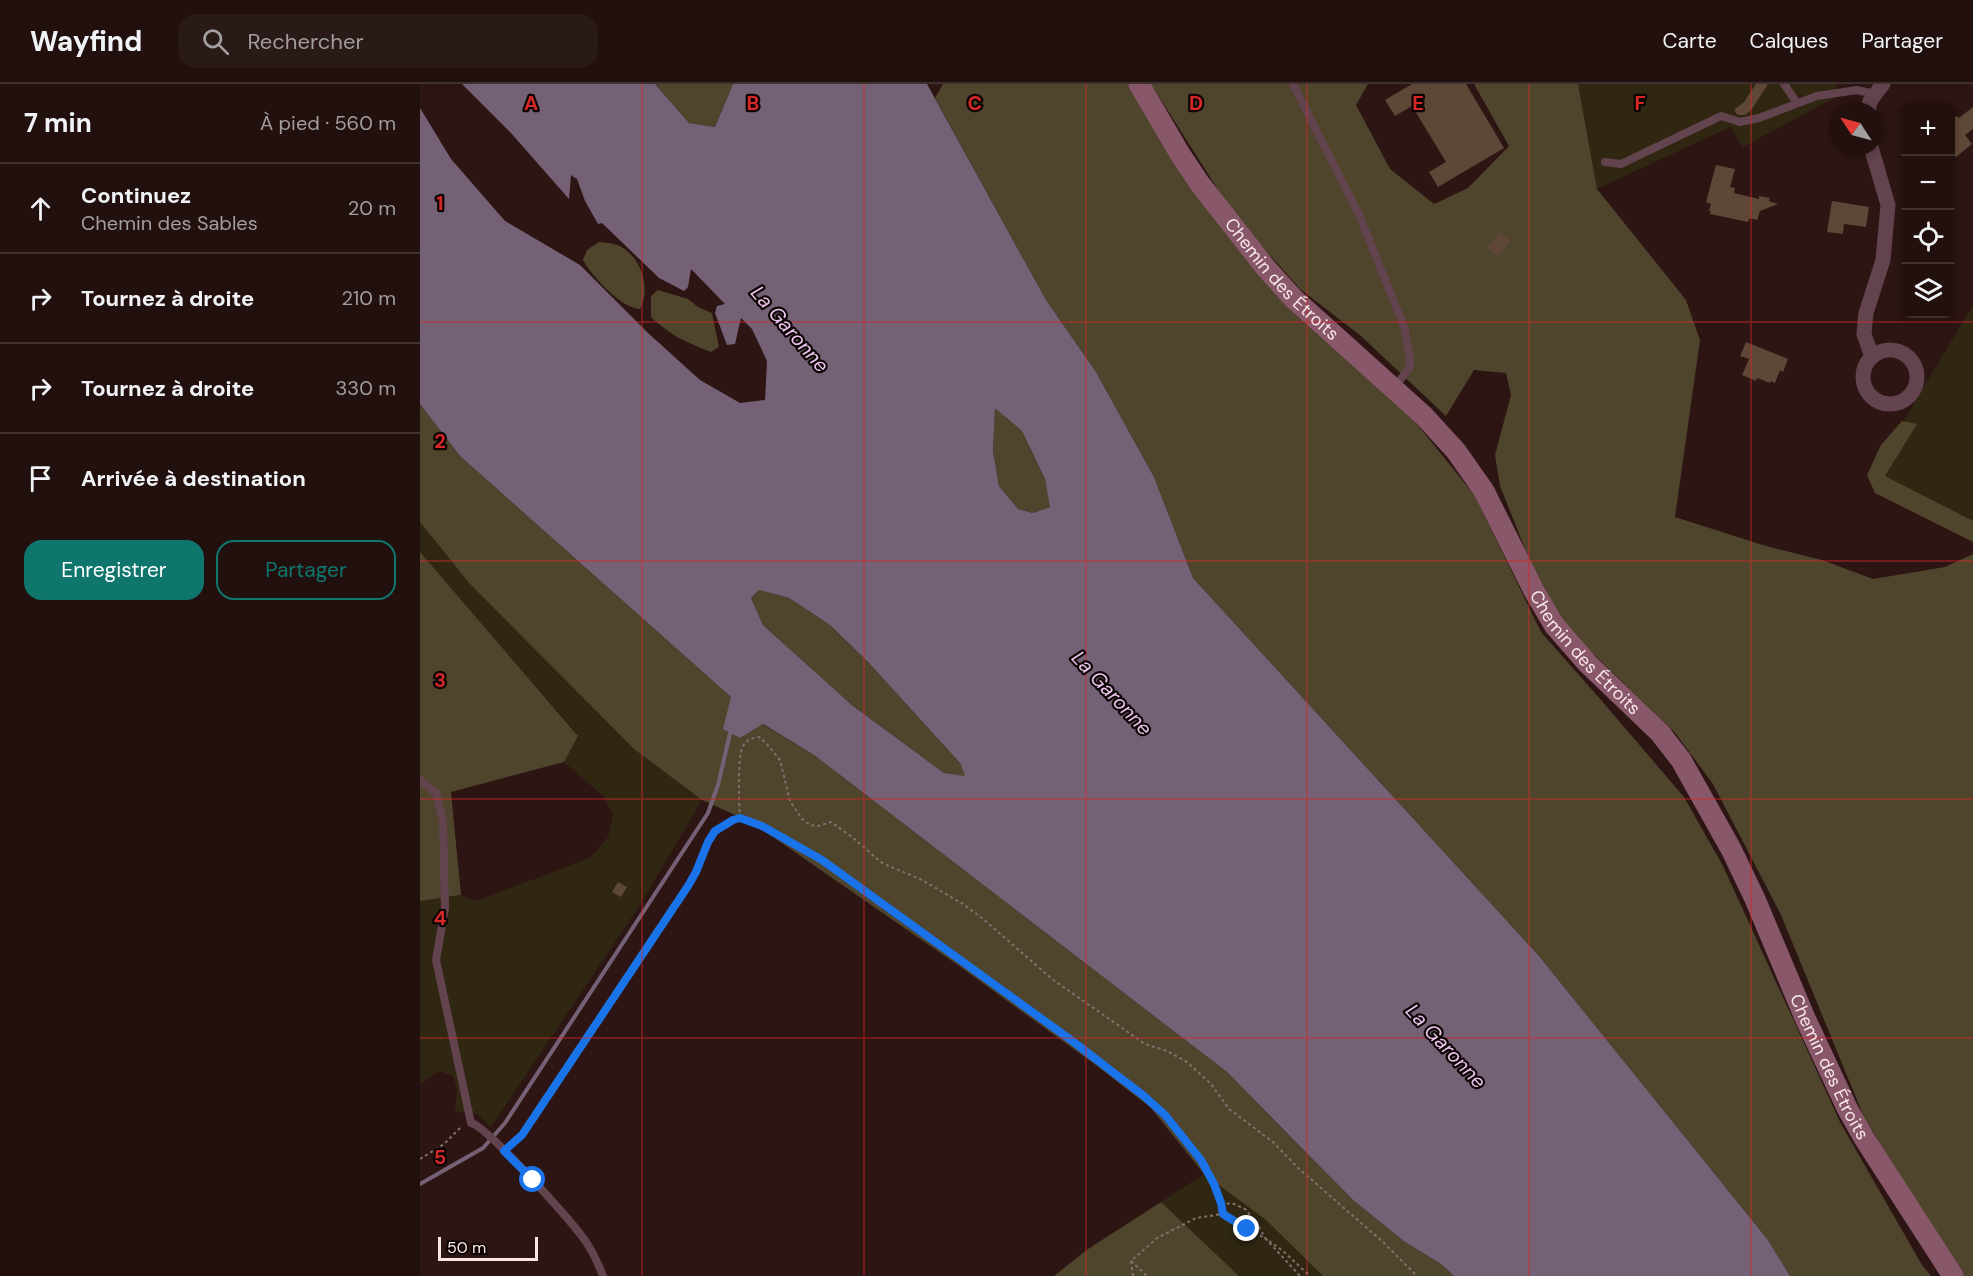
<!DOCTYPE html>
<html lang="fr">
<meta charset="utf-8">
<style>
:root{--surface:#21100e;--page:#291917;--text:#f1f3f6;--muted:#a29d9e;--line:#3e302e;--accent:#0f766e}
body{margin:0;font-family:"DM Sans",sans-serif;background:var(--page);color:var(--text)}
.controls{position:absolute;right:18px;top:18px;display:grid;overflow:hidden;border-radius:12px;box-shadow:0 3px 9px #0003}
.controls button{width:54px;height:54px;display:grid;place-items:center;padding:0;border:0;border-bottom:2px solid var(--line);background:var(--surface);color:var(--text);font:30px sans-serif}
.compass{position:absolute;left:1409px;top:18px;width:54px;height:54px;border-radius:50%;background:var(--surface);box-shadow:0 3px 9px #0003;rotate:306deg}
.scale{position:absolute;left:18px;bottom:15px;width:100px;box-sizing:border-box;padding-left:6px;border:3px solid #f9e7e5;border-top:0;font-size:16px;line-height:21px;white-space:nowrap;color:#f9e7e5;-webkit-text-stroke:4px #0d0504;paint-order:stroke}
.stop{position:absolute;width:18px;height:18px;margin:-14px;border:4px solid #1a73e8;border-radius:50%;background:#fff}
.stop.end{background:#1a73e8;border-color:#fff;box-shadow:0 2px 6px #0008}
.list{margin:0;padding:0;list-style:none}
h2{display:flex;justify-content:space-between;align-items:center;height:78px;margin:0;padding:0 24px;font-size:26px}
h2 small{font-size:20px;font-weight:400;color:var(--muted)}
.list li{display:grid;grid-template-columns:39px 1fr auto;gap:18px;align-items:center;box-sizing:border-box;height:90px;padding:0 24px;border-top:2px solid var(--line)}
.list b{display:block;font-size:22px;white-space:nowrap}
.list p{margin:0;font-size:20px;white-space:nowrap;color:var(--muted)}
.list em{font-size:20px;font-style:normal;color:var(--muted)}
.actions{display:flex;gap:12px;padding:18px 24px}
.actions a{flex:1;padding:14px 0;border:2px solid var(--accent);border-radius:18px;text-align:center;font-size:21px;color:var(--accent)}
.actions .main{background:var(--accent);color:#fff}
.icon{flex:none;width:33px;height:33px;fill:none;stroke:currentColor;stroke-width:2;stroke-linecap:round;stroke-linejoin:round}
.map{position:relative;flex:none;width:1553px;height:1192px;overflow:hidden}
header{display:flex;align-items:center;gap:36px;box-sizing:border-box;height:84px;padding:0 30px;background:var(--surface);border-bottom:2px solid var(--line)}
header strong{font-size:28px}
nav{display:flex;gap:33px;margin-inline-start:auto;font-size:21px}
.search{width:420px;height:54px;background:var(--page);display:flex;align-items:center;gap:15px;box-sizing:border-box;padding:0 21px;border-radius:18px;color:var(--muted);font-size:22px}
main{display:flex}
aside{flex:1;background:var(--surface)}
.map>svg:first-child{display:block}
.green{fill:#302713}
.forest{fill:#4f442c}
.water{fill:#756176;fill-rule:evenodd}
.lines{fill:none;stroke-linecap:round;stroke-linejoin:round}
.stream{stroke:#756176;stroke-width:4}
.building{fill:#5f4737}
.path{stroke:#846f6d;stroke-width:2;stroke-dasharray:3 3;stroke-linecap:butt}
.lane{stroke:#62434e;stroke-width:8}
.street{stroke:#62434e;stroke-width:15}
.secondary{stroke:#88586a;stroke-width:21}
.route{stroke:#1a73e8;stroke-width:8}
.grid{fill:none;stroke:#d62828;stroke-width:1.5;stroke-opacity:0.55}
.labels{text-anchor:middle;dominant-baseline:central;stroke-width:4.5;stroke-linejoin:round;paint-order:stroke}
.street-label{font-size:18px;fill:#f9e7e5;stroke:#0d0504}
.water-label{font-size:20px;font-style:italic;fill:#ecc4ee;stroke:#0d0504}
.grid-label{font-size:20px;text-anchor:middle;font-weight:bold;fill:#d62828;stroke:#0d0504;stroke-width:4.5;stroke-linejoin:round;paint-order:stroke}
</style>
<header>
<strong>Wayfind</strong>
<div class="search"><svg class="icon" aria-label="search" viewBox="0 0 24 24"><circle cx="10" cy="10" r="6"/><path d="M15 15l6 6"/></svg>Rechercher</div>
<nav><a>Carte</a><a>Calques</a><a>Partager</a></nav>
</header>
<main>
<aside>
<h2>7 min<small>À pied · 560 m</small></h2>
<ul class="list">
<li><svg class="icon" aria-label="ahead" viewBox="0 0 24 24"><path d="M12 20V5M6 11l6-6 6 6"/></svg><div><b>Continuez</b><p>Chemin des Sables</p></div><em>20 m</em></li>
<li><svg class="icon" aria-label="right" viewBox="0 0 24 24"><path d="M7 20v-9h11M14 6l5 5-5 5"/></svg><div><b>Tournez à droite</b></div><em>210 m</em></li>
<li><svg class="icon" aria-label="right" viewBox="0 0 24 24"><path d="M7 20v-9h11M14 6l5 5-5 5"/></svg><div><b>Tournez à droite</b></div><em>330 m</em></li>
<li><svg class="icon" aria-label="arrive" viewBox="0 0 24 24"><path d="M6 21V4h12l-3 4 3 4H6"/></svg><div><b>Arrivée à destination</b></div></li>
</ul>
<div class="actions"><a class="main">Enregistrer</a><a>Partager</a></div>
</aside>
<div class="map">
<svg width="1553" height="1192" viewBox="0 0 1553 1192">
<rect width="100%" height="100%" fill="#2c1513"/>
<g class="green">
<path d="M 1158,0 L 1416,0 L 1416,13 L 1323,63 L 1310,43 L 1177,105 Z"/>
<path d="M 1553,221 L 1553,438 L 1455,394 L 1491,324 Z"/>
<path d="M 0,438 L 49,499 L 214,665 L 282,716 L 222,818 L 71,1043 L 56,1029 L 35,1028 L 37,1005 L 33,992 L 19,987 L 0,1000 L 0,817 L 41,811 L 56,817 L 170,774 L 188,753 L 193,731 L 184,713 L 144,678 L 158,651 L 0,468 Z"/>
<path d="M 784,1090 L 846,1136 L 903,1192 L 819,1192 L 741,1118 Z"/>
</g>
<g class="forest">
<path d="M 235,0 L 313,0 L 295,43 L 269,39 Z"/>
<path d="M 523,0 L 709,0 L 765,95 L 997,340 L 1055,412 L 1121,548 L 1181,616 L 1264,713 L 1303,782 L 1421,1040 L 1502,1181 L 1511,1192 L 1370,1192 L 1348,1156 L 1119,872 L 773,494 L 734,393 L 676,288 L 626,216 L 515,14 Z"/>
<path d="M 731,0 L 948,0 L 936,21 L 970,85 L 1014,120 L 1048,104 L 1089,62 L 1054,0 L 1158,0 L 1177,105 L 1266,216 L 1280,256 L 1255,433 L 1346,462 L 1402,476 L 1453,495 L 1525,483 L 1553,470 L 1553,1192 L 1543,1192 L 1535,1182 L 1444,1033 L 1361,831 L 1293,700 L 1256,650 L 1157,554 L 1123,510 L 1080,402 L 1075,371 L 1091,311 L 1086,289 L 1054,286 L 1026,332 L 941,252 L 880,205 L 814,131 Z"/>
<path d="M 179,158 C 187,159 196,159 203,164 C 222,176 231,205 220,225 C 202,225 171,191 163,176 L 167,166 Z"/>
<path d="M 238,206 L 268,215 L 278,223 L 292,229 L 299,263 L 291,268 C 266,258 251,252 231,233 L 231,212 Z"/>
<path d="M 0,320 L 40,372 L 311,613 L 320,654 L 342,640 L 394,671 L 807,988 L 933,1116 L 985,1158 L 1021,1180 L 1034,1192 L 903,1192 L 846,1136 L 784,1090 L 731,1024 L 677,982 L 542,884 L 333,739 L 282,716 L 214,665 L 49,499 L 0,438 Z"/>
<path d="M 575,323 L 602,347 L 625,395 L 631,423 L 613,429 L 598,425 L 579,402 L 573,367 Z"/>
<path d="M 1482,337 L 1497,340 L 1465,392 L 1553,437 L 1553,458 L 1455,409 L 1447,391 L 1461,361 Z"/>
<path d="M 0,468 L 158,652 L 144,678 L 31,708 L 41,811 L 0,817 Z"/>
<path d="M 339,506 L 369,514 L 410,541 L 449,579 L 540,679 L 546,693 L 524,689 L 433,622 L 343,541 L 331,514 Z"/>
<path d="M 741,1118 L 819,1192 L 634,1192 L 668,1165 Z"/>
</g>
<path class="water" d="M 42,0 L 235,0 L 269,39 L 295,43 L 313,0 L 507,0 L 626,216 L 676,288 L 734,393 L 773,494 L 1119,872 L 1348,1156 L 1370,1192 L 1034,1192 L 1021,1180 L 985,1158 L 933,1116 L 807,988 L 394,671 L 343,640 L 320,654 L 303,645 L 311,613 L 40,372 L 0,320 L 0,24 L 31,75 L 85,137 L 160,181 L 228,249 L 280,296 L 320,319 L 345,316 L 347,277 L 332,245 L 321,234 L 315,260 L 307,261 L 295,229 L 297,222 L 305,220 L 271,185 L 268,203 L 264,207 L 239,194 L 182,139 L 178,140 L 165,117 L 157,95 L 151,91 L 149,115 L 91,49 ZM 575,324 L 602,347 L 625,395 L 630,423 L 613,429 L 598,425 L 579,402 L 573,367 ZM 339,506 L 369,514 L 410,541 L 449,579 L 540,679 L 545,692 L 524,689 L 433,622 L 343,541 L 331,514 Z"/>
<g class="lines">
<path class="stream" d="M 0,1100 L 63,1064 L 85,1039 L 288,729 L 298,701 L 311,645"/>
</g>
<g class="building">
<path d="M 992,0 L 1046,0 L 1084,64 L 1018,103 L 1009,88 L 1026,78 L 992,22 L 975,32 L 965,16 Z"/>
<path d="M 1336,0 L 1348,0 L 1332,25 L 1325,31 L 1318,31 L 1314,26 L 1324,18 Z"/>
<path d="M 1553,23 L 1553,45 L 1545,51 L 1552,60 L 1536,73 L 1530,66 L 1530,37 L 1537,32 L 1539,34 Z"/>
<path d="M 1296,81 L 1315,85 L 1310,103 L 1315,104 L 1314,109 L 1339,115 L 1339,112 L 1350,114 L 1349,117 L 1358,120 L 1340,127 L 1337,136 L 1330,134 L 1328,138 L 1290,130 L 1291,127 L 1289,127 L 1291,120 L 1286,118 Z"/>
<path d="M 1412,117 L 1449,123 L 1446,143 L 1424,140 L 1423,150 L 1407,148 Z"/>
<path d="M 1080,148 L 1091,157 L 1077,173 L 1067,164 Z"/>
<path d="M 1326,258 L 1368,275 L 1363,288 L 1360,286 L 1355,299 L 1351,297 L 1350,299 L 1337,294 L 1336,297 L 1322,291 L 1329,275 L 1320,272 Z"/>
<path d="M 198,798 L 207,803 L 201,813 L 192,808 Z"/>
</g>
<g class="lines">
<g class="path">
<path d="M 320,734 C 319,720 317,673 323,662 C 326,656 332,654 339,653 L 346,659 L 360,676 L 370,717 L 382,735 L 390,741 L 398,742 L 411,738 L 432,753 L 462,779 L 502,796 L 543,820 L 562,834 L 632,895 L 725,960 L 747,967 L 767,978 L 791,1000 L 809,1025 L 853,1058 L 877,1083 L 964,1159 L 997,1192"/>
<path d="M 93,1059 L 102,1051 L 268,802 L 276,788 L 288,757 L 295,747 L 313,736 L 320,734 L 342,742 L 402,776 L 651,956 L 724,1012 L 745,1031 L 781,1076 L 794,1100 L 801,1119 L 814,1120 L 825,1125 L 837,1139 L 845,1154 L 863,1167 L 890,1192"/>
<path d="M 0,1075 L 24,1060 L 42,1042"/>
<path d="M 801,1119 L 803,1130 L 827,1145 L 845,1154 L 880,1192"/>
<path d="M 711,1177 L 727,1192"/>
<path d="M 713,1192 L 711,1177 L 737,1154 L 776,1134 L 803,1130"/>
</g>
<g class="lane">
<path d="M 873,0 L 940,133 L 985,245 L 990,273 L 990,283 L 974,304"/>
<path d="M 1364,0 L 1377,19"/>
<path d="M 1185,78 L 1201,80 L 1301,32 L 1320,38 L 1339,34 L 1397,12 L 1437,6 L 1455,10"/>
<path d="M 0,696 L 16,709 L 23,738 L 25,824 L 16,876 L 51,1039 C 67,1042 150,1136 164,1155 C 172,1166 178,1179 183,1192"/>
</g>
<g class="street">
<path d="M 1448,27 L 1450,17 L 1463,0"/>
<path d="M 1451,63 L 1468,121 L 1463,176 L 1446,229 L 1444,250 L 1452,273"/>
<circle cx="1470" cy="293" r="27"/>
</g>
<path class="secondary" id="s1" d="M 719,0 L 760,70 L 780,100 L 846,184 L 873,214 L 1004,332 L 1036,367 L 1064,407 L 1114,507 L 1134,541 L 1168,580 L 1240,649 L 1261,676 L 1311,765 L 1335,815 L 1385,934 L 1427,1024 L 1444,1054 L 1533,1192"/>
</g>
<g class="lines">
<path class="route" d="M 113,1096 L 84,1067 L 102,1051 L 268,802 L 276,788 L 288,758 L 295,747 L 313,736 L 320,734 L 342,742 L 402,776 L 651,956 L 724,1012 L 745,1031 L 781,1076 L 794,1100 L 801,1119 L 803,1130 L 827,1145"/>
</g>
<path class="grid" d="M 222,0 L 222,1192M 444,0 L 444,1192M 666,0 L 666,1192M 887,0 L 887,1192M 1109,0 L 1109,1192M 1331,0 L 1331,1192M 0,238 L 1553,238M 0,477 L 1553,477M 0,715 L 1553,715M 0,954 L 1553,954"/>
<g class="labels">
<g class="street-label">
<text stroke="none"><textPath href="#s1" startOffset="243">Chemin des Étroits</textPath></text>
<text stroke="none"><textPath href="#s1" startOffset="729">Chemin des Étroits</textPath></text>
<text stroke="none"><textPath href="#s1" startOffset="1215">Chemin des Étroits</textPath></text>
</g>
<g class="water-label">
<text transform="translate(370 245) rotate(49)">La Garonne</text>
<text transform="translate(692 609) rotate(47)">La Garonne</text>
<text transform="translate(1026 962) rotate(47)">La Garonne</text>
</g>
</g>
<g class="grid-label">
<text x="111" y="26">A</text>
<text x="333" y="26">B</text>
<text x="555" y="26">C</text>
<text x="776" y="26">D</text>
<text x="998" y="26">E</text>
<text x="1220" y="26">F</text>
<text x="20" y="126">1</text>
<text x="20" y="364">2</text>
<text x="20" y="603">3</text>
<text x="20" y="841">4</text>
<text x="20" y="1080">5</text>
</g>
</svg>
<div class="controls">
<button>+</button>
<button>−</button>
<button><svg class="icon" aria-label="locate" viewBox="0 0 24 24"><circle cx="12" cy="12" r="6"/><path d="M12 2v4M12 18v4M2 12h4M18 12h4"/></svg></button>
<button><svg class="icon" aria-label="layers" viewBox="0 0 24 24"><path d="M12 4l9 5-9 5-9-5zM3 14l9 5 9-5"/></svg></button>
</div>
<svg class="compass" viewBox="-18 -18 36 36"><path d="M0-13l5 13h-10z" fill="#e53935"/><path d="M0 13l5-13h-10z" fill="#a29d9e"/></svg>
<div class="scale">50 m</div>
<div class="stop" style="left:113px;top:1096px"></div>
<div class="stop end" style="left:827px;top:1145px"></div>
</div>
</main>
